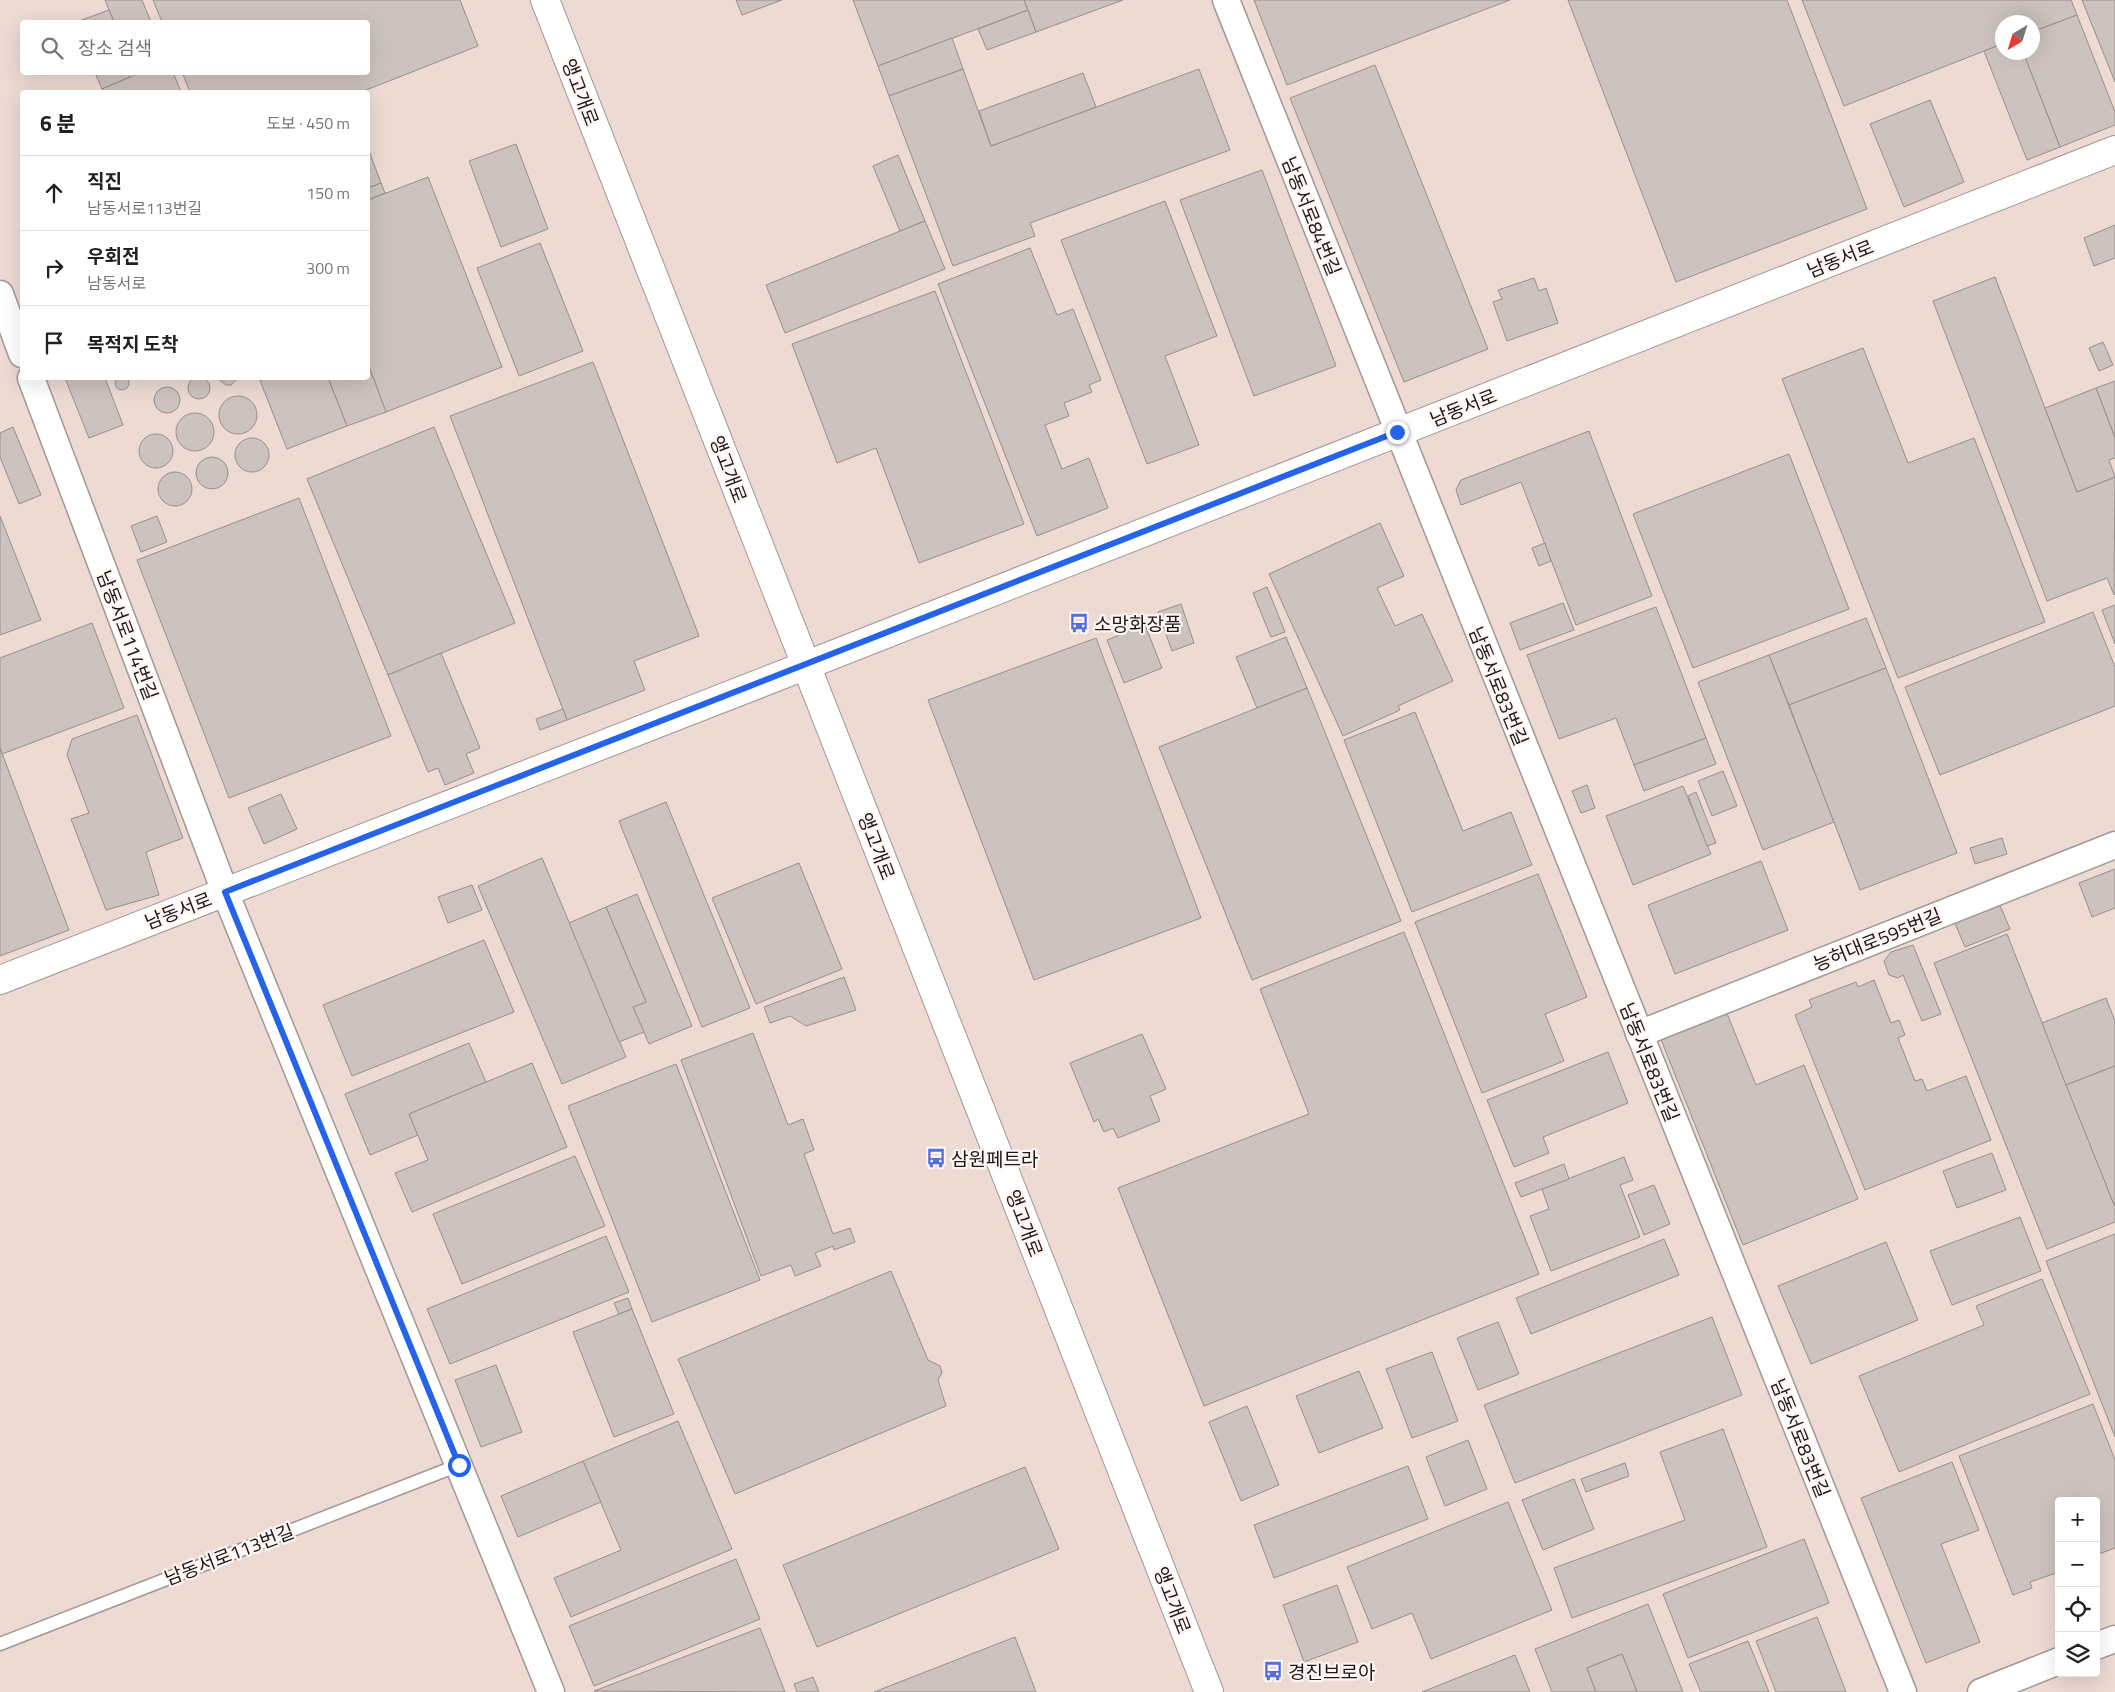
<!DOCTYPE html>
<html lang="ko">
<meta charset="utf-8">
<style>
:root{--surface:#fff;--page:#f2f2f2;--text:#202124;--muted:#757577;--line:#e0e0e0}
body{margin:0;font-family:"Titillium Web","Noto Sans KR",sans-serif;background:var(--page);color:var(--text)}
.controls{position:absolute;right:15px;bottom:15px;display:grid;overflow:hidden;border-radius:5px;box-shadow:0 5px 20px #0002}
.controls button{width:45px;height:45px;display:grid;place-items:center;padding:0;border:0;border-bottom:1px solid var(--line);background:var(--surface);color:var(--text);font:25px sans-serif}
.compass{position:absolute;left:1995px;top:15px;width:45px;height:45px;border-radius:50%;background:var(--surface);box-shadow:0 5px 20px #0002;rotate:218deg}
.stop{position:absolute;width:15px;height:15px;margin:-11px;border:4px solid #2563eb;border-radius:50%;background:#fff}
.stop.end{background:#2563eb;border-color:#fff;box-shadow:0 1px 5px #0008}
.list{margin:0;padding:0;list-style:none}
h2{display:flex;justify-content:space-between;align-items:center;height:65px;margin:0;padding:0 20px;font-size:21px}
h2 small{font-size:16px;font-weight:400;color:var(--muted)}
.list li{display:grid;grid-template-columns:32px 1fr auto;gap:15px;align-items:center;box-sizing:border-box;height:75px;padding:0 20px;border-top:1px solid var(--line)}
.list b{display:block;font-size:19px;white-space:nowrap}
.list p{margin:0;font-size:16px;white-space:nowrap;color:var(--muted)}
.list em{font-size:16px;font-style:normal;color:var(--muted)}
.icon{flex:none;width:28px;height:28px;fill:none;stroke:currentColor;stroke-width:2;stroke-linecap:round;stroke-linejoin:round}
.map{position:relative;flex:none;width:2115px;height:1692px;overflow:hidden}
.search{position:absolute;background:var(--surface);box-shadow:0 5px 20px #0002;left:20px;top:20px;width:350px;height:55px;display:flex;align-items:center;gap:12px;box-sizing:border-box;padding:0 18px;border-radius:5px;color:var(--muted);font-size:19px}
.panel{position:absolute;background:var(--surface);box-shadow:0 5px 20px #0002;left:20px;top:90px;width:350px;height:290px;border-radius:5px}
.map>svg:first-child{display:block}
.built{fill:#ecdad3;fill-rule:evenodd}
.building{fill:#ccc2be;stroke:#988e8b}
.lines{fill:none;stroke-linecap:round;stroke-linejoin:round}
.lane-casing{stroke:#a19894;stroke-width:15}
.street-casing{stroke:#a19894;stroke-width:29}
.secondary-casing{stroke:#a19894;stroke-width:30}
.lane{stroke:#fff;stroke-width:12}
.street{stroke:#fff;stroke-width:26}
.secondary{stroke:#fff;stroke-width:28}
.route{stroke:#2563eb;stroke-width:6}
.labels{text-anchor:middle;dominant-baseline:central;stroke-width:4.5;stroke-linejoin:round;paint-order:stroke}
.street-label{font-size:19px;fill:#1c1917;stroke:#fff6f3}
.poi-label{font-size:19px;fill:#1c1917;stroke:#fff6f3;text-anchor:start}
</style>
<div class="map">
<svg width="2115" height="1692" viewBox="0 0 2115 1692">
<rect width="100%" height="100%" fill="#f3e9e5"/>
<path class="built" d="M 0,0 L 2115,0 L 2115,1692 L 0,1692 ZM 22,22 L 368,22 L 368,72 L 22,72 ZM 2002,22 L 2032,22 L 2032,52 L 2002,52 ZM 22,92 L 368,92 L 368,378 L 22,378 ZM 2059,1501 L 2096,1501 L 2096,1673 L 2059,1673 Z"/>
<g class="building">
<path d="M 105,0 L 142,0 L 151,22 L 114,22 Z"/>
<path d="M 153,0 L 460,0 L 478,46 L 361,92 L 190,92 L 182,72 L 368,72 L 368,22 L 162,22 Z"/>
<path d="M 736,0 L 782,0 L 742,15 Z"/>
<path d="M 853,0 L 1024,0 L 1028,10 L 878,66 Z"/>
<path d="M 1024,0 L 1123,0 L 1036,32 Z"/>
<path d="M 1254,0 L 1510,0 L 1287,85 Z"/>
<path d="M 1568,0 L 1787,0 L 1867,209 L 1676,282 Z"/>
<path d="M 1802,0 L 2071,0 L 2077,15 L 2032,32 L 2032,22 L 2002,22 L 2002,44 L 1844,106 Z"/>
<path d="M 2082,0 L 2115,0 L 2115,82 Z"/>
<path d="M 109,10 L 114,22 L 76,22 Z"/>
<path d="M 1028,10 L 1036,32 L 987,50 L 978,29 Z"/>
<path d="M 2077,15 L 2115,112 L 2115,125 L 2060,147 L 2023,52 L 2032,52 L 2032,32 Z"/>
<path d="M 952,38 L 963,69 L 889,96 L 878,66 Z"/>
<path d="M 2002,44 L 2002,52 L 2023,52 L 2060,147 L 2027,160 L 1984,51 Z"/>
<path d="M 1375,65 L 1488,349 L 1404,382 L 1290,98 Z"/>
<path d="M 963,69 L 991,146 L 1199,69 L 1230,150 L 1030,223 L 1035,236 L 953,266 L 889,96 Z"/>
<path d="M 102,72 L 128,72 L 130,77 L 102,89 L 96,75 Z"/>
<path d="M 142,72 L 173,72 L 181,92 L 103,92 L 102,89 Z"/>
<path d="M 1083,73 L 1096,107 L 991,146 L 979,111 Z"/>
<path d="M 1930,100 L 1964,182 L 1904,207 L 1870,124 Z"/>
<path d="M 516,144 L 548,229 L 501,247 L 469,161 Z"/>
<path d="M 368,148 L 381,183 L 368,188 Z"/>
<path d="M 898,155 L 925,221 L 900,231 L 873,166 Z"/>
<path d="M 1262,170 L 1336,366 L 1254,396 L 1180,200 Z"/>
<path d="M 428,177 L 502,367 L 386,412 L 368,364 L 368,200 Z"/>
<path d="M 381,183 L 385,193 L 368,200 L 368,188 Z"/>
<path d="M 1165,201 L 1217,336 L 1165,356 L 1199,445 L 1147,464 L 1061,240 Z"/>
<path d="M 925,221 L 945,269 L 785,333 L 766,285 Z"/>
<path d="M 2115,225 L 2115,258 L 2094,266 L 2084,238 Z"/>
<path d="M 540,243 L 583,351 L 519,376 L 477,268 Z"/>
<path d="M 1030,248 L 1057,315 L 1073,309 L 1101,380 L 1089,385 L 1092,392 L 1064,403 L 1069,416 L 1045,425 L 1062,469 L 1089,458 L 1108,508 L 1037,536 L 938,284 Z"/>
<path d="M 1995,277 L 2077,492 L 2115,477 L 2114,595 L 2107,578 L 2047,601 L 1933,301 Z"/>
<path d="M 1534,278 L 1539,291 L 1546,288 L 1558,323 L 1507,341 L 1493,302 L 1502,299 L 1498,290 Z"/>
<path d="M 935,291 L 1024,524 L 919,563 L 876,448 L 837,463 L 792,344 Z"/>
<path d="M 2103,342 L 2113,365 L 2099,371 L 2089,348 Z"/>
<path d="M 1863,348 L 1908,463 L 1974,438 L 2045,622 L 1898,678 L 1782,379 Z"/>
<path d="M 593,362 L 699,636 L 634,661 L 645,690 L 567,720 L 450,416 Z"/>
<path d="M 368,364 L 386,412 L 347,426 L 328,378 L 368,378 Z"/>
<circle cx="122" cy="383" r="7"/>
<circle cx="199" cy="388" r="11"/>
<path d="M 65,378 L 105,378 L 123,425 L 89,438 Z"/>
<path d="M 217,378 L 238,378 L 231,385 L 226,385 Z"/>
<path d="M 259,378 L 328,378 L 347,426 L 287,449 Z"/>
<path d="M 2115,381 L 2115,438 L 2096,388 Z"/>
<circle cx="167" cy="400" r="13"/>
<path d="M 2096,388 L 2115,438 L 2115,458 L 2109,460 L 2115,477 L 2077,492 L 2045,408 Z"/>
<circle cx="238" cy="415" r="19"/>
<circle cx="195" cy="432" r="19"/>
<path d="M 13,427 L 41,495 L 19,504 L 0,457 L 0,433 Z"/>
<path d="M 434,427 L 515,623 L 388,675 L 307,479 Z"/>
<path d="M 1589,431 L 1652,596 L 1576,625 L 1521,482 L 1461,505 L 1456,490 L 1461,480 Z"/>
<circle cx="156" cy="451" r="17"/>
<circle cx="252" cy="455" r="17"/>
<path d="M 1789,454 L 1849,609 L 1693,668 L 1633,514 Z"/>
<circle cx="212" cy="473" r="16"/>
<circle cx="175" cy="489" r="17"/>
<path d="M 299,498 L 391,736 L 229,798 L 137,560 Z"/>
<path d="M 0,516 L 41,620 L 0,635 Z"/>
<path d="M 157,516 L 167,542 L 141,552 L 131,526 Z"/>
<path d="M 1380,523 L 1404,576 L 1377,588 L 1395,626 L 1422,614 L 1453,681 L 1398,706 L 1400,710 L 1343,736 L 1269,574 Z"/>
<path d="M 1545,543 L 1551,561 L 1539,566 L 1532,548 Z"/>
<path d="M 1267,587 L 1285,632 L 1271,637 L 1253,593 Z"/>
<path d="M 1563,603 L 1574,630 L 1520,650 L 1510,623 Z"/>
<path d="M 1181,604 L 1194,643 L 1172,651 L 1158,612 Z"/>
<path d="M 2115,605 L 2115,644 L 2102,610 Z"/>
<path d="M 1656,607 L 1706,738 L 1634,765 L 1616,718 L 1559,739 L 1527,655 Z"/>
<path d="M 2093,612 L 2115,667 L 2115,706 L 1940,775 L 1905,687 Z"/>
<path d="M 1866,618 L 1886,668 L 1789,705 L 1769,655 Z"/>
<path d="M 92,623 L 124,708 L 2,754 L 0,748 L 0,658 Z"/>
<path d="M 1145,625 L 1162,668 L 1124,683 L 1107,640 Z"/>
<path d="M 1286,637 L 1307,688 L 1257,708 L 1236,657 Z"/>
<path d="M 1096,638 L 1201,918 L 1034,980 L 928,700 Z"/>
<path d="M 441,653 L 480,748 L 466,754 L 474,773 L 445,785 L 438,768 L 428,772 L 388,675 Z"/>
<path d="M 1769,655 L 1834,822 L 1763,850 L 1698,682 Z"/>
<path d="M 1886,668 L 1957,853 L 1860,890 L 1789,705 Z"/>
<path d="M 1307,688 L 1401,921 L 1252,980 L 1159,747 Z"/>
<path d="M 563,709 L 567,720 L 540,730 L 536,719 Z"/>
<path d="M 1415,712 L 1463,831 L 1511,812 L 1532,865 L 1412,912 L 1344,740 Z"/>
<path d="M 137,715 L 183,838 L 146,852 L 159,895 L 106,910 L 71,819 L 89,813 L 67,755 L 72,739 Z"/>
<path d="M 1706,738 L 1716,764 L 1644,791 L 1634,765 Z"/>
<path d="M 0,748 L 69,930 L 0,956 Z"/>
<path d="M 1723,771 L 1737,806 L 1712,816 L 1698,781 Z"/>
<path d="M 1587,785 L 1595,808 L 1581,813 L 1572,791 Z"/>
<path d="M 1683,786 L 1711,854 L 1633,885 L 1606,816 Z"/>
<path d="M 1696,792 L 1716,843 L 1707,846 L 1688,796 Z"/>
<path d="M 281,794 L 297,829 L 264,844 L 248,808 Z"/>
<path d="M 666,802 L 750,1008 L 702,1027 L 619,821 Z"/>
<path d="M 2002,838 L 2007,854 L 1975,864 L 1970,848 Z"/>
<path d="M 542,858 L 626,1057 L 562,1084 L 478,886 Z"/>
<path d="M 1761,861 L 1788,930 L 1675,974 L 1648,905 Z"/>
<path d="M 799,863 L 842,969 L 756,1004 L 712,898 Z"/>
<path d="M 2115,869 L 2115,908 L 2092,917 L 2079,883 Z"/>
<path d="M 1538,874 L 1587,997 L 1545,1014 L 1564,1061 L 1482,1093 L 1415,922 Z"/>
<path d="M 472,885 L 482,910 L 448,923 L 438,897 Z"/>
<path d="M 637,894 L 692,1026 L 649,1044 L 633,1007 L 646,1002 L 606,907 Z"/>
<path d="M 1999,903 L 2010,929 L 1965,947 L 1954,921 Z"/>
<path d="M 606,907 L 646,1002 L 633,1007 L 644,1032 L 619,1042 L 569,923 Z"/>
<path d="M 1404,932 L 1539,1274 L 1204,1406 L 1118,1188 L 1309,1114 L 1260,989 Z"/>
<path d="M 2007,934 L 2115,1207 L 2115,1222 L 2047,1249 L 1934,963 Z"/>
<path d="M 484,940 L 514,1012 L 352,1076 L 323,1005 Z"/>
<path d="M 1913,945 L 1941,1014 L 1922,1021 L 1903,975 L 1898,978 L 1889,975 L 1884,961 L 1891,952 Z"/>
<path d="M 844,977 L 856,1010 L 806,1026 L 790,1016 L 770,1023 L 764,1007 Z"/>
<path d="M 1874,980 L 1891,1023 L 1899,1020 L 1905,1035 L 1898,1038 L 1915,1081 L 1922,1079 L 1927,1091 L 1966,1076 L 1991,1140 L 1865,1190 L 1795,1015 L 1812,1007 L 1809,1000 L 1856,982 L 1858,987 Z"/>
<path d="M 2106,998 L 2115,1021 L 2115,1066 L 2066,1085 L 2042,1023 Z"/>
<path d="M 1726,1011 L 1756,1085 L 1804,1065 L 1858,1199 L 1743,1245 L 1660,1037 Z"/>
<path d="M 753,1033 L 788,1125 L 803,1119 L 814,1150 L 804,1154 L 833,1234 L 850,1228 L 855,1242 L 834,1250 L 833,1246 L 815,1253 L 821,1266 L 795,1276 L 791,1265 L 761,1276 L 681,1060 Z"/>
<path d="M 1142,1034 L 1166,1089 L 1150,1096 L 1160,1121 L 1118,1138 L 1113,1128 L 1104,1132 L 1098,1119 L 1094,1122 L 1070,1063 Z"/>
<path d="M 469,1043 L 486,1082 L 409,1114 L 418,1135 L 370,1155 L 345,1094 Z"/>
<path d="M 1608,1052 L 1628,1103 L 1543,1137 L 1549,1153 L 1514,1167 L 1487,1100 Z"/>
<path d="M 532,1063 L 567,1147 L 412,1212 L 395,1173 L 428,1160 L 409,1114 Z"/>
<path d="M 676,1064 L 760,1280 L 652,1322 L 568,1106 Z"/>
<path d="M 2115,1066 L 2115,1207 L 2066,1085 Z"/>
<path d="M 1992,1153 L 2006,1190 L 1957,1208 L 1943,1171 Z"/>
<path d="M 575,1156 L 605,1226 L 462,1284 L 433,1214 Z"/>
<path d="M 1624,1157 L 1633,1180 L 1620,1185 L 1640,1237 L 1551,1271 L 1530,1216 L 1549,1209 L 1542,1189 Z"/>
<path d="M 1564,1164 L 1569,1179 L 1521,1197 L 1515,1183 Z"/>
<path d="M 1654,1185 L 1670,1224 L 1644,1235 L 1628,1195 Z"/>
<path d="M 2020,1217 L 2041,1271 L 1952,1305 L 1930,1251 Z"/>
<path d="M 2115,1234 L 2115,1437 L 2046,1261 Z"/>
<path d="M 606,1236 L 629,1292 L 450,1364 L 427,1309 Z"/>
<path d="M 1664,1239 L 1679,1275 L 1531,1334 L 1516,1298 Z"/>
<path d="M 1886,1242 L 1918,1320 L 1811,1364 L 1778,1286 Z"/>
<path d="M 891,1271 L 928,1360 L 940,1366 L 942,1373 L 938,1380 L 946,1406 L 735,1494 L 678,1359 Z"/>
<path d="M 2042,1279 L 2090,1394 L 1899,1472 L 1859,1376 L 1984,1325 L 1976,1306 Z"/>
<path d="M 628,1298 L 632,1309 L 619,1314 L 614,1303 Z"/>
<path d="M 632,1309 L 674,1414 L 614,1437 L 573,1332 Z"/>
<path d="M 1712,1317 L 1742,1395 L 1515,1483 L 1484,1405 Z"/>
<path d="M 1498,1322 L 1519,1374 L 1478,1390 L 1457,1338 Z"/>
<path d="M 1432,1352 L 1458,1421 L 1412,1438 L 1386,1369 Z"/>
<path d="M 496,1365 L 522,1432 L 481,1447 L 455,1380 Z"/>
<path d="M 1359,1371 L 1383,1428 L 1319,1453 L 1296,1396 Z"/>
<path d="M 2093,1404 L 2115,1460 L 2115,1548 L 2096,1555 L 2096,1501 L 2059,1501 L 2059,1572 L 2030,1582 L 2032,1588 L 2013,1595 L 1959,1456 Z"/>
<path d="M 1247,1406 L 1279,1485 L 1241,1501 L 1209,1422 Z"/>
<path d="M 678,1421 L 732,1549 L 571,1617 L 554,1578 L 621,1550 L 583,1461 Z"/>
<path d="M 1723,1429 L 1767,1547 L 1572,1618 L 1554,1568 L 1685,1520 L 1660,1452 Z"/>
<path d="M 1468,1440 L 1487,1489 L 1445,1506 L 1426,1457 Z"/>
<path d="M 583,1461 L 601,1502 L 518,1537 L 501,1496 Z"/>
<path d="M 1952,1462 L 1979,1530 L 1941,1544 L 1980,1642 L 1926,1663 L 1861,1498 Z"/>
<path d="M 1625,1463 L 1629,1476 L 1586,1492 L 1581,1479 Z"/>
<path d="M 1408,1466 L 1428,1519 L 1274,1578 L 1254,1525 Z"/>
<path d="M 1025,1467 L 1059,1549 L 817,1647 L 783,1565 Z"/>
<path d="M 1574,1479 L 1594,1529 L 1543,1550 L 1522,1500 Z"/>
<path d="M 1508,1502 L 1552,1610 L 1431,1659 L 1412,1613 L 1372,1629 L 1347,1567 Z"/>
<path d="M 1804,1539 L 1829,1603 L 1688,1658 L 1663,1594 Z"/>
<path d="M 736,1559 L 760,1619 L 594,1686 L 569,1626 Z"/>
<path d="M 1337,1585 L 1358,1642 L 1304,1662 L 1283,1605 Z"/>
<path d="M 1648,1604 L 1683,1692 L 1637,1692 L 1622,1654 L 1587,1668 L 1596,1692 L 1552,1692 L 1535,1649 Z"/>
<path d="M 1817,1617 L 1846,1692 L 1776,1692 L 1756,1641 Z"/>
<path d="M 760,1628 L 785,1692 L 594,1691 Z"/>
<path d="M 1015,1637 L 1036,1692 L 874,1692 Z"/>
<path d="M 1748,1641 L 1769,1692 L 1701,1692 L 1689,1664 Z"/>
<path d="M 1622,1654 L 1637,1692 L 1596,1692 L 1587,1668 Z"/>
<path d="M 1515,1655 L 1530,1692 L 1422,1692 Z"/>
<path d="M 813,1677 L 819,1692 L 797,1692 L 794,1684 Z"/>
</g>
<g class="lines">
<defs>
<path id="lane" d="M 0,1644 L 459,1465"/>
<g id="street">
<path d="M 1226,0 L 1903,1692"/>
<path d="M 0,294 L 22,354"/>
<path d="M 31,378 L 225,892 L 551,1692"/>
<path d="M 1639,1034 L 2115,845"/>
<path d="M 2096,1646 L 2115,1639"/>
<path d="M 1981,1692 L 2059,1661"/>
</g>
<g id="secondary">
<path d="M 545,0 L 1209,1692"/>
<path d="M 0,980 L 807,665 L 2115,150"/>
</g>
</defs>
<use href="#lane" class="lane-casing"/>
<use href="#street" class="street-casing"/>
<use href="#secondary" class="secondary-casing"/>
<use href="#lane" class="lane"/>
<use href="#street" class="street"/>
<use href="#secondary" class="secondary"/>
</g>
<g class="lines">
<path class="route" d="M 459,1465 L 225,892 L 1397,432"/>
</g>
<defs>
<symbol id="bus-bare" viewBox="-9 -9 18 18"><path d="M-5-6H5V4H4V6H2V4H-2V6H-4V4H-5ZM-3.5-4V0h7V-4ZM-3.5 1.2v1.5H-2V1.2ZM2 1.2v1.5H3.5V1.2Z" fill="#526ce1" stroke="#fff6f3" stroke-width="2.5" paint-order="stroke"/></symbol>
</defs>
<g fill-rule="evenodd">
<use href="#bus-bare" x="1065" y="609" width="28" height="28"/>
<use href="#bus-bare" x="922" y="1144" width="28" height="28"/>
<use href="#bus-bare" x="1259" y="1657" width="28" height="28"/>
</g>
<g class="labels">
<g class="street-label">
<text transform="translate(581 92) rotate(69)">앵고개로</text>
<text transform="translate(1312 216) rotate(68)">남동서로84번길</text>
<text transform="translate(1840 258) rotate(-22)">남동서로</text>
<text transform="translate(1463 407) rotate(-22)">남동서로</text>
<text transform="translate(729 469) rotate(69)">앵고개로</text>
<text transform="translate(128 635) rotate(69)">남동서로114번길</text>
<text transform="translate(1499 686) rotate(68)">남동서로83번길</text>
<text transform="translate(877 846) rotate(69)">앵고개로</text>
<text transform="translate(178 910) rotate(-21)">남동서로</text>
<text transform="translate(1877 939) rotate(-22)">능허대로595번길</text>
<text transform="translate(1650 1062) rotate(68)">남동서로83번길</text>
<text transform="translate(1025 1223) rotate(69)">앵고개로</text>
<text transform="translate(1801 1438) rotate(68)">남동서로83번길</text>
<text transform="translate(229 1554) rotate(-21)">남동서로113번길</text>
<text transform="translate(1173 1600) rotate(69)">앵고개로</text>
</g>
<g class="poi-label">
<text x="1094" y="623">소망화장품</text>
<text x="951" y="1158">삼원페트라</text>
<text x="1288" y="1671">경진브로아</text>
</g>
</g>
</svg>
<div class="controls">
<button>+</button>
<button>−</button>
<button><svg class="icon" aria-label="locate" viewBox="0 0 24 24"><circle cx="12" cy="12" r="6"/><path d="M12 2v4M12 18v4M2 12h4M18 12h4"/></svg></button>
<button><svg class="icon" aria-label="layers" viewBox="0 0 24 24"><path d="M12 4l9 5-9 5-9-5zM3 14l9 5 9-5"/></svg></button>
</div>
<svg class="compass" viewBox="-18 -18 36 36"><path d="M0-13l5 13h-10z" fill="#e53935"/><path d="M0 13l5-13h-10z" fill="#757577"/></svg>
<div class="stop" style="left:459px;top:1465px"></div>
<div class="stop end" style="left:1397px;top:432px"></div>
<div class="search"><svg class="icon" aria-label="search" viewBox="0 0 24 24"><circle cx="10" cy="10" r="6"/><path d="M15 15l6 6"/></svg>장소 검색</div>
<section class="panel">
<h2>6 분<small>도보 · 450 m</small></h2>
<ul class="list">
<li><svg class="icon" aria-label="ahead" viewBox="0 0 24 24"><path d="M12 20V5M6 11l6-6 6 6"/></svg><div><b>직진</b><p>남동서로113번길</p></div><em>150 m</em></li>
<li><svg class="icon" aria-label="right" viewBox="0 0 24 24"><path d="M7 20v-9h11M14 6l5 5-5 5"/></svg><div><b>우회전</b><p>남동서로</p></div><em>300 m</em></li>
<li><svg class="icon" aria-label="arrive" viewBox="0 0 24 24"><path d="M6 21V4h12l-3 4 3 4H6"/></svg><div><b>목적지 도착</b></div></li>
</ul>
</section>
</div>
